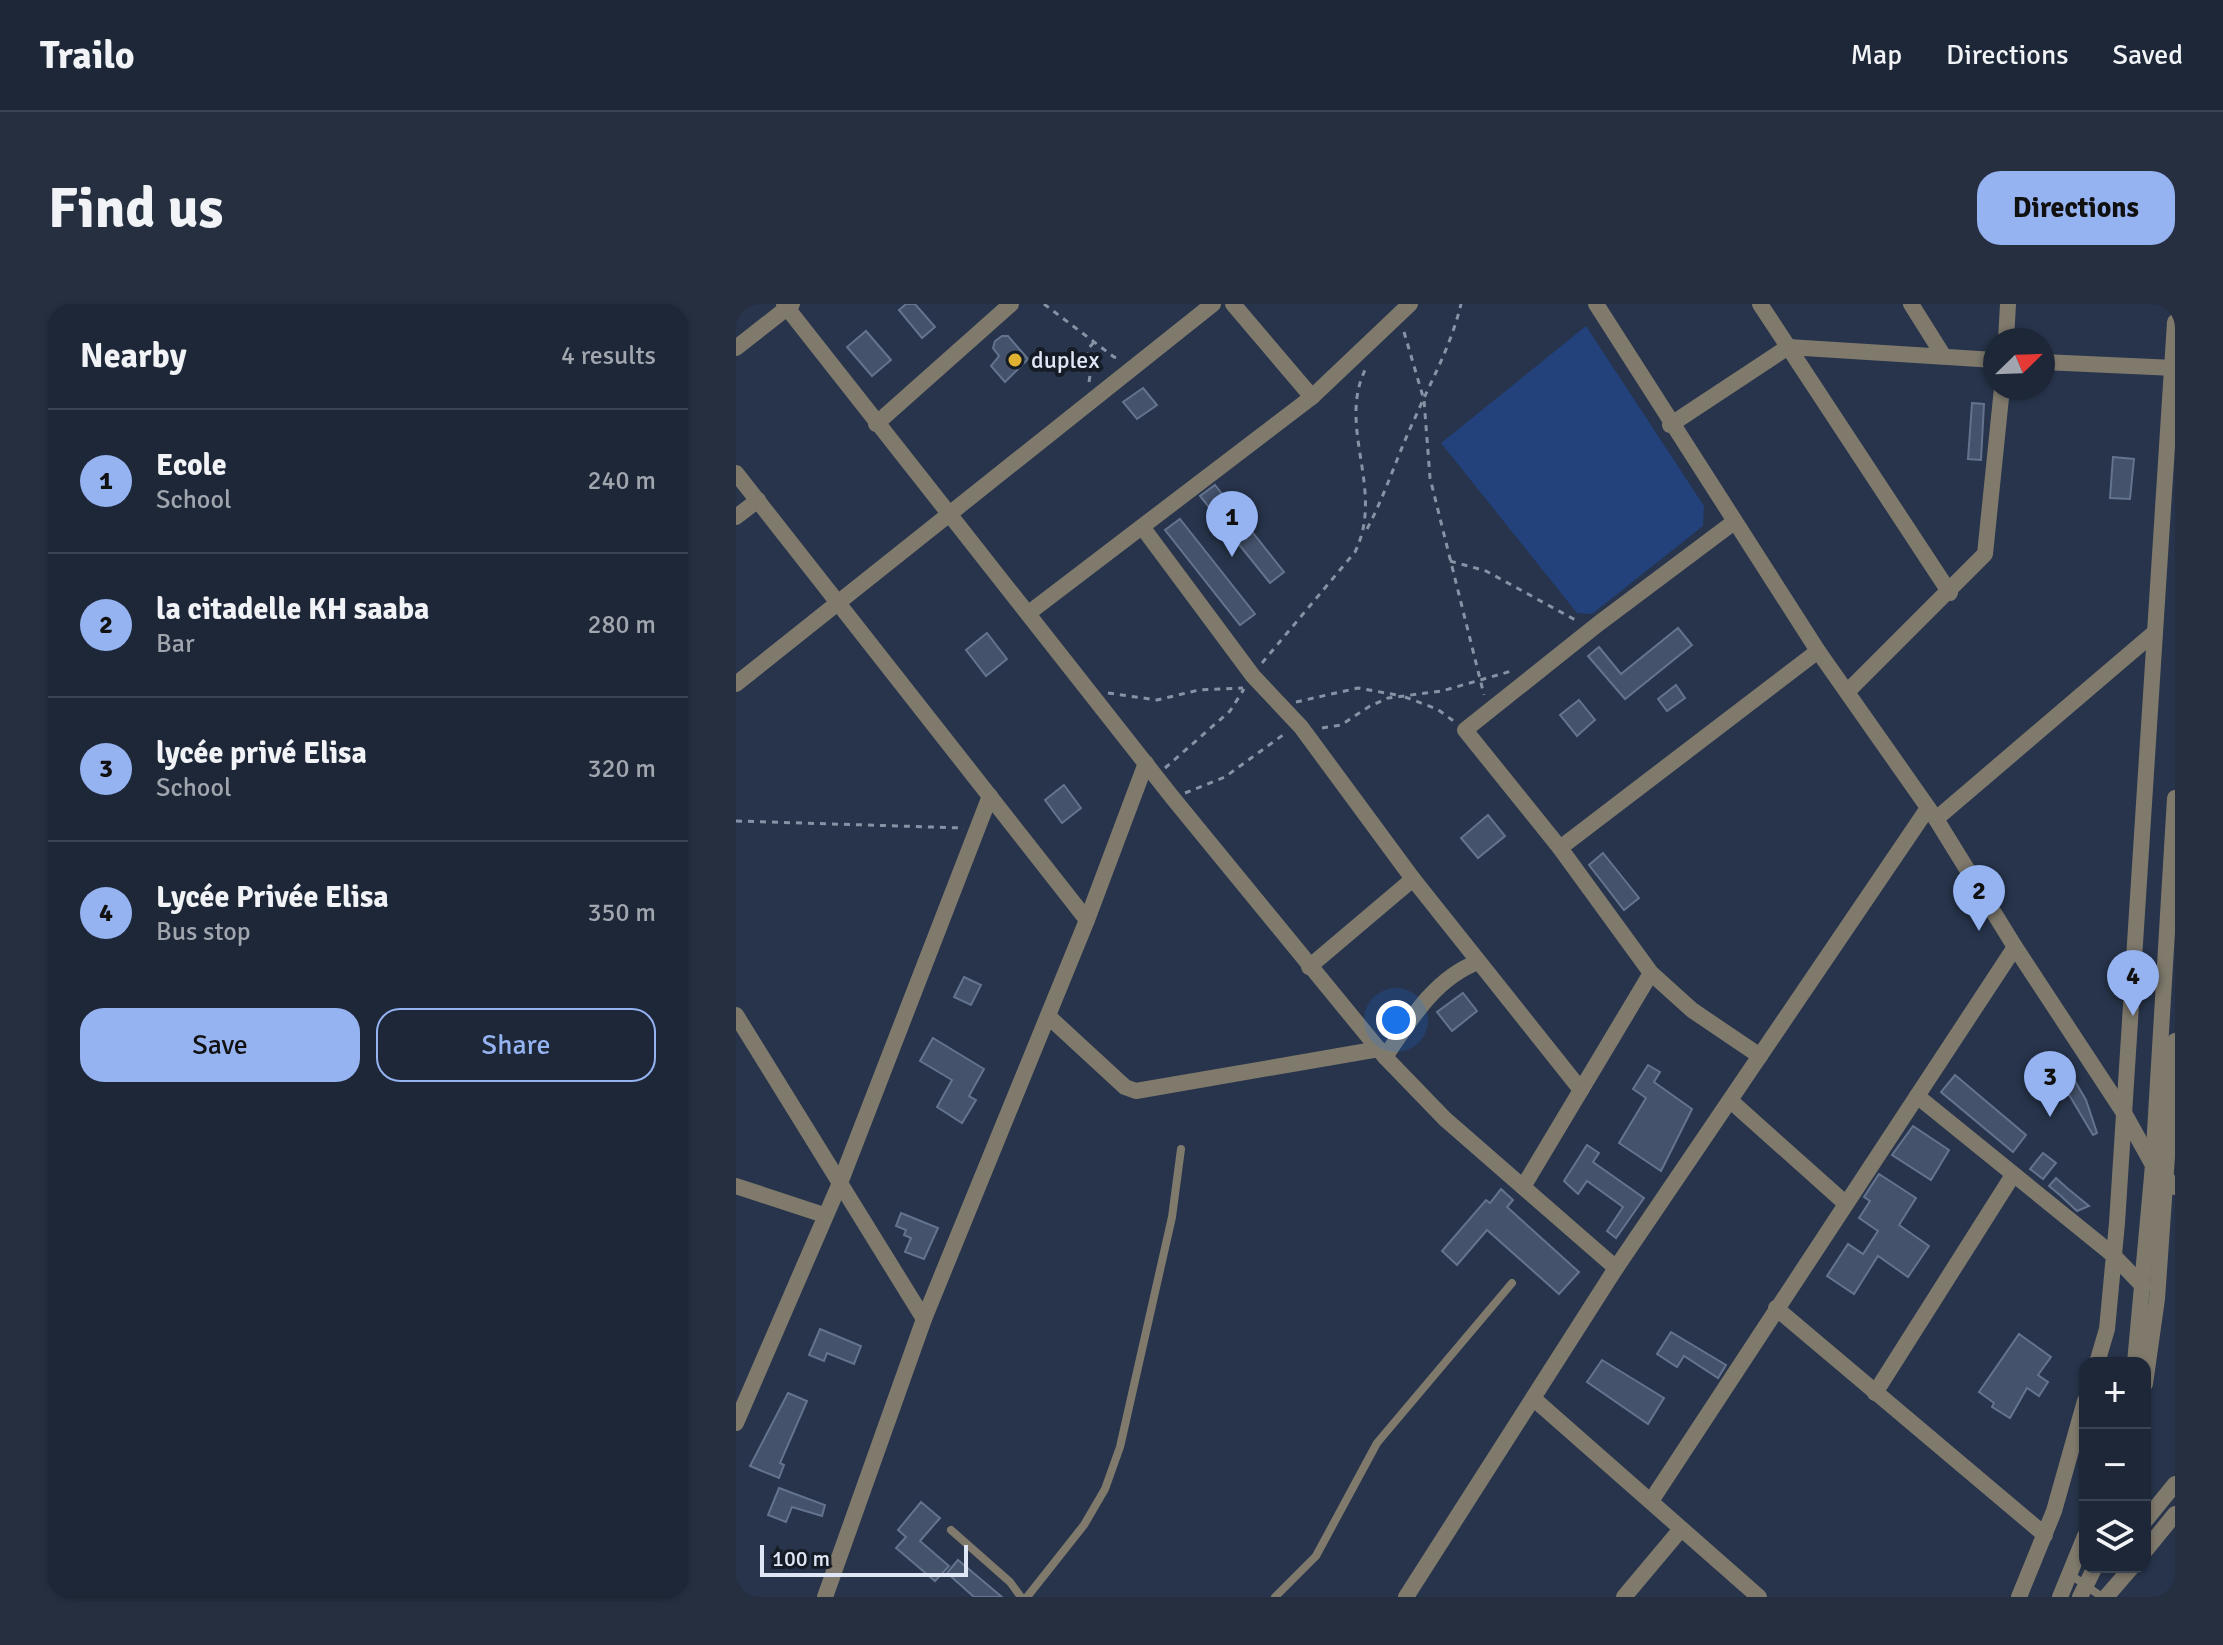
<!DOCTYPE html>
<meta charset="utf-8">
<style>
:root{--surface:#1d2738;--page:#252f40;--text:#f1f3f6;--muted:#a0a5ae;--line:#3b4453;--accent:#95b2f1}
body{margin:0;font-family:Signika,sans-serif;background:var(--page);color:var(--text)}
.controls{position:absolute;right:24px;bottom:24px;display:grid;overflow:hidden;border-radius:16px;box-shadow:0 2px 6px #0004}
.controls button{width:72px;height:72px;display:grid;place-items:center;padding:0;border:0;border-bottom:2px solid var(--line);background:var(--surface);color:var(--text);font:40px sans-serif}
.compass{position:absolute;left:1247px;top:24px;width:72px;height:72px;border-radius:50%;background:var(--surface);box-shadow:0 2px 6px #0004;rotate:67deg}
.scale{position:absolute;left:24px;bottom:20px;width:208px;box-sizing:border-box;padding-left:8px;border:4px solid #dfe7f7;border-top:0;font-size:22px;line-height:28px;white-space:nowrap;color:#dfe7f7;-webkit-text-stroke:6px #161c26;paint-order:stroke}
.you{position:absolute;left:660px;top:716px;width:28px;height:28px;margin:-20px;border:6px solid #fff;border-radius:50%;background:#1a73e8;box-shadow:0 0 0 12px #1a73e833}
.badge{display:grid;place-items:center;width:52px;height:52px;border-radius:50%;background:var(--accent);color:#111;font-size:26px;font-weight:700}
.pin{position:absolute;translate:-50% -66px;filter:drop-shadow(0 2px 4px #0008)}
.pin::after{content:'';position:absolute;top:42px;width:28px;height:24px;background:inherit;clip-path:polygon(0 0,100% 0,50% 100%)}
.list{margin:0;padding:0;list-style:none}
h2{display:flex;justify-content:space-between;align-items:center;height:104px;margin:0;padding:0 32px;font-size:34px}
h2 small{font-size:26px;font-weight:400;color:var(--muted)}
.list li{display:grid;grid-template-columns:52px 1fr auto;gap:24px;align-items:center;box-sizing:border-box;height:144px;padding:0 32px;border-top:2px solid var(--line)}
.list b{display:block;font-size:30px;white-space:nowrap}
.list p{margin:0;font-size:26px;white-space:nowrap;color:var(--muted)}
.list em{font-size:26px;font-style:normal;color:var(--muted)}
.actions{display:flex;gap:16px;padding:24px 32px}
.actions a{flex:1;padding:18px 0;border:2px solid var(--accent);border-radius:24px;text-align:center;font-size:28px;color:var(--accent)}
.actions .main{background:var(--accent);color:#111}
.icon{flex:none;width:44px;height:44px;fill:none;stroke:currentColor;stroke-width:2;stroke-linecap:round;stroke-linejoin:round}
.map{position:relative;flex:none;width:1439px;height:1293px;overflow:hidden;border-radius:24px}
header{display:flex;align-items:center;gap:48px;box-sizing:border-box;height:112px;padding:0 40px;background:var(--surface);border-bottom:2px solid var(--line)}
header strong{font-size:38px}
nav{display:flex;gap:44px;margin-inline-start:auto;font-size:28px}
.intro{display:flex;align-items:center;justify-content:space-between;box-sizing:border-box;height:192px;padding:0 48px}
h1{margin:0;font-size:56px}
.button{padding:20px 36px;border-radius:24px;background:var(--accent);color:#111;font-size:28px;font-weight:700}
main{display:flex;gap:48px;padding:0 48px}
aside{flex:1;background:var(--surface);border-radius:24px;box-shadow:0 2px 6px #0004}
.map>svg:first-child{display:block}
.green{fill:#23417a}
.building{fill:#44526b;stroke:#64738e;stroke-width:2}
.lines{fill:none;stroke-linecap:round;stroke-linejoin:round}
.path{stroke:#8892a5;stroke-width:3;stroke-dasharray:6 6;stroke-linecap:butt}
.service{stroke:#807a6d;stroke-width:8}
.minor{stroke:#807a6d;stroke-width:16}
.tertiary{stroke:#807a6d;stroke-width:16}
.poi-dot{fill:#deb133;stroke:#161c26;stroke-width:3}
.labels{text-anchor:middle;dominant-baseline:central;stroke-width:8;stroke-linejoin:round;paint-order:stroke}
.poi-label{font-size:24px;fill:#dfe7f7;stroke:#161c26;text-anchor:start}
</style>
<header>
<strong>Trailo</strong>
<nav><a>Map</a><a>Directions</a><a>Saved</a></nav>
</header>
<div class="intro"><h1>Find us</h1><a class="button">Directions</a></div>
<main>
<aside>
<h2>Nearby<small>4 results</small></h2>
<ul class="list">
<li><span class="badge">1</span><div><b>Ecole</b><p>School</p></div><em>240 m</em></li>
<li><span class="badge">2</span><div><b>la citadelle KH saaba</b><p>Bar</p></div><em>280 m</em></li>
<li><span class="badge">3</span><div><b>lycée privé Elisa</b><p>School</p></div><em>320 m</em></li>
<li><span class="badge">4</span><div><b>Lycée Privée Elisa</b><p>Bus stop</p></div><em>350 m</em></li>
</ul>
<div class="actions"><a class="main">Save</a><a>Share</a></div>
</aside>
<div class="map">
<svg width="1439" height="1293" viewBox="0 0 1439 1293">
<rect width="100%" height="100%" fill="#27344b"/>
<path class="green" d="M 850,22 L 968,202 L 967,222 L 856,310 L 841,309 L 705,139 Z"/>
<g class="building">
<path d="M 170,0 L 179,0 L 199,23 L 186,34 L 163,6 Z"/>
<path d="M 130,27 L 155,56 L 136,72 L 111,43 Z"/>
<path d="M 266,32 L 272,32 L 292,55 L 269,78 L 255,62 L 263,52 L 257,44 L 259,37 Z"/>
<path d="M 407,84 L 421,101 L 401,115 L 387,98 Z"/>
<path d="M 1236,99 L 1248,100 L 1245,156 L 1232,155 Z"/>
<path d="M 1377,153 L 1398,155 L 1394,195 L 1374,194 Z"/>
<path d="M 479,181 L 548,268 L 534,279 L 464,192 Z"/>
<path d="M 444,215 L 519,310 L 504,321 L 429,226 Z"/>
<path d="M 942,324 L 956,341 L 889,395 L 852,352 L 863,343 L 885,370 Z"/>
<path d="M 251,329 L 271,355 L 250,372 L 230,346 Z"/>
<path d="M 940,381 L 949,394 L 931,407 L 922,395 Z"/>
<path d="M 843,396 L 859,416 L 841,432 L 824,411 Z"/>
<path d="M 328,481 L 345,504 L 326,519 L 309,496 Z"/>
<path d="M 752,511 L 769,532 L 742,554 L 725,534 Z"/>
<path d="M 867,549 L 903,594 L 888,606 L 853,561 Z"/>
<path d="M 228,673 L 245,681 L 235,701 L 218,693 Z"/>
<path d="M 727,689 L 741,707 L 716,727 L 701,708 Z"/>
<path d="M 197,734 L 248,765 L 233,792 L 240,796 L 226,819 L 201,803 L 216,776 L 184,757 Z"/>
<path d="M 912,761 L 924,768 L 918,778 L 956,805 L 925,867 L 883,839 L 910,794 L 897,785 Z"/>
<path d="M 1219,771 L 1290,831 L 1277,848 L 1205,788 Z"/>
<path d="M 1336,772 L 1350,796 L 1361,829 L 1357,831 L 1326,779 Z"/>
<path d="M 1177,822 L 1213,846 L 1195,876 L 1156,851 Z"/>
<path d="M 851,841 L 863,849 L 857,858 L 908,894 L 880,934 L 871,927 L 887,903 L 851,877 L 842,890 L 828,877 Z"/>
<path d="M 1307,849 L 1320,859 L 1307,875 L 1294,865 Z"/>
<path d="M 1143,870 L 1180,894 L 1163,921 L 1193,942 L 1172,973 L 1142,952 L 1118,990 L 1091,972 L 1112,940 L 1127,950 L 1142,927 L 1123,914 L 1134,897 L 1128,893 Z"/>
<path d="M 1320,874 L 1331,884 L 1353,902 L 1341,907 L 1325,892 L 1313,882 Z"/>
<path d="M 765,885 L 777,896 L 771,903 L 843,968 L 823,990 L 751,926 L 721,961 L 706,947 L 750,896 L 754,899 Z"/>
<path d="M 165,909 L 202,924 L 188,955 L 169,948 L 175,934 L 168,931 L 170,926 L 160,922 Z"/>
<path d="M 84,1025 L 125,1042 L 118,1060 L 91,1049 L 88,1057 L 73,1051 Z"/>
<path d="M 935,1028 L 990,1061 L 982,1074 L 948,1052 L 941,1063 L 921,1050 Z"/>
<path d="M 1283,1030 L 1315,1053 L 1302,1071 L 1312,1078 L 1303,1092 L 1291,1084 L 1274,1114 L 1256,1103 L 1258,1099 L 1243,1088 Z"/>
<path d="M 866,1056 L 928,1094 L 912,1120 L 851,1078 Z"/>
<path d="M 52,1089 L 71,1097 L 44,1159 L 48,1161 L 43,1174 L 14,1162 Z"/>
<path d="M 43,1184 L 89,1201 L 86,1212 L 56,1203 L 50,1218 L 32,1211 Z"/>
<path d="M 185,1198 L 204,1214 L 184,1237 L 213,1262 L 199,1277 L 160,1244 L 170,1233 L 162,1226 Z"/>
<path d="M 222,1256 L 266,1293 L 238,1293 L 211,1269 Z"/>
</g>
<g class="lines">
<g class="path">
<path d="M 308,0 L 378,53 L 386,55"/>
<path d="M 668,28 L 688,96 L 694,174 L 748,391"/>
<path d="M 353,78 L 355,65 L 352,45 L 359,37"/>
<path d="M 631,225 C 650,189 661,152 678,116 C 695,77 715,42 725,0"/>
<path d="M 714,257 L 750,267 L 843,318"/>
<path d="M 526,359 L 619,248 C 650,185 599,122 631,62"/>
<path d="M 372,389 L 421,396 L 463,386 L 507,384"/>
<path d="M 669,393 L 701,405 L 719,418"/>
<path d="M 560,398 L 622,384 L 661,391"/>
<path d="M 586,424 L 605,421 L 634,402 L 652,394 L 706,387 L 779,366"/>
<path d="M 429,464 L 494,407 L 508,385"/>
<path d="M 449,489 L 489,473 L 551,428"/>
<path d="M 0,517 L 228,524"/>
</g>
<g class="service">
<path d="M 215,1226 L 274,1278 L 285,1293"/>
<path d="M 1335,1271 L 1366,1293"/>
<path d="M 291,1293 L 348,1221 L 369,1185 L 384,1143 L 436,913 L 445,845"/>
<path d="M 539,1293 L 580,1252 L 641,1139 L 776,979"/>
</g>
<g class="minor">
<path d="M 48,0 L 436,493 L 649,753 L 709,815 L 880,964"/>
<path d="M 497,0 L 576,93"/>
<path d="M 860,0 L 1082,347 L 1200,515 L 1279,643 L 1388,809 L 1417,861 L 1439,883"/>
<path d="M 1024,0 L 1214,289"/>
<path d="M 1175,0 L 1207,51"/>
<path d="M 1270,36 L 1272,0"/>
<path d="M 0,44 L 56,0"/>
<path d="M 1307,58 L 1439,64"/>
<path d="M 140,120 L 275,0"/>
<path d="M 934,121 L 1052,43 L 1259,56"/>
<path d="M 0,169 L 351,616"/>
<path d="M 0,213 L 22,196"/>
<path d="M 998,218 L 862,320 L 729,426 L 824,544 L 915,669 L 956,706 L 1024,752"/>
<path d="M 407,224 L 517,372 L 565,423 L 677,575 L 845,786"/>
<path d="M 294,308 L 576,93 L 674,0"/>
<path d="M 0,380 L 477,0"/>
<path d="M 1112,387 L 1249,250 L 1266,84"/>
<path d="M 1200,515 L 1419,328"/>
<path d="M 824,544 L 1082,347"/>
<path d="M 573,663 L 677,575"/>
<path d="M 0,711 L 188,1015"/>
<path d="M 312,712 L 389,783 L 400,787 L 643,745"/>
<path d="M 649,753 C 674,716 699,674 742,658"/>
<path d="M 1181,792 L 1376,950 L 1407,982"/>
<path d="M 996,798 L 1109,899"/>
<path d="M 0,882 L 88,911"/>
<path d="M 787,883 L 915,669"/>
<path d="M 1040,1004 L 1309,1231"/>
<path d="M 1361,1059 L 1371,1025 L 1381,919 L 1439,18"/>
<path d="M 1139,1089 L 1277,871"/>
<path d="M 798,1095 L 1023,1293"/>
<path d="M 0,1119 L 104,879 L 254,492"/>
<path d="M 915,1197 L 1279,643"/>
<path d="M 89,1293 L 188,1015 L 351,616 L 410,459"/>
<path d="M 670,1293 L 880,964 L 1192,504"/>
<path d="M 888,1293 L 945,1225"/>
<path d="M 1283,1293 L 1318,1207 L 1349,1097"/>
</g>
<g class="tertiary">
<path d="M 1399,1059 L 1417,861 L 1439,494"/>
<path d="M 1409,1080 L 1421,995 L 1439,737"/>
<path d="M 1409,1217 L 1439,1180"/>
<path d="M 1409,1247 L 1439,1210"/>
<path d="M 1324,1293 L 1349,1232"/>
<path d="M 1344,1293 L 1359,1263"/>
<path d="M 1370,1293 L 1396,1263"/>
</g>
</g>
<circle class="poi-dot" cx="279" cy="56" r="8"/>
<g class="labels">
<g class="poi-label">
<text x="295" y="56">duplex</text>
</g>
</g>
</svg>
<div class="controls">
<button>+</button>
<button>−</button>
<button><svg class="icon" aria-label="layers" viewBox="0 0 24 24"><path d="M12 4l9 5-9 5-9-5zM3 14l9 5 9-5"/></svg></button>
</div>
<svg class="compass" viewBox="-18 -18 36 36"><path d="M0-13l5 13h-10z" fill="#e53935"/><path d="M0 13l5-13h-10z" fill="#a0a5ae"/></svg>
<div class="scale">100 m</div>
<div class="you"></div>
<div class="pin badge" style="left:496px;top:253px">1</div>
<div class="pin badge" style="left:1243px;top:627px">2</div>
<div class="pin badge" style="left:1314px;top:813px">3</div>
<div class="pin badge" style="left:1397px;top:712px">4</div>
</div>
</main>
